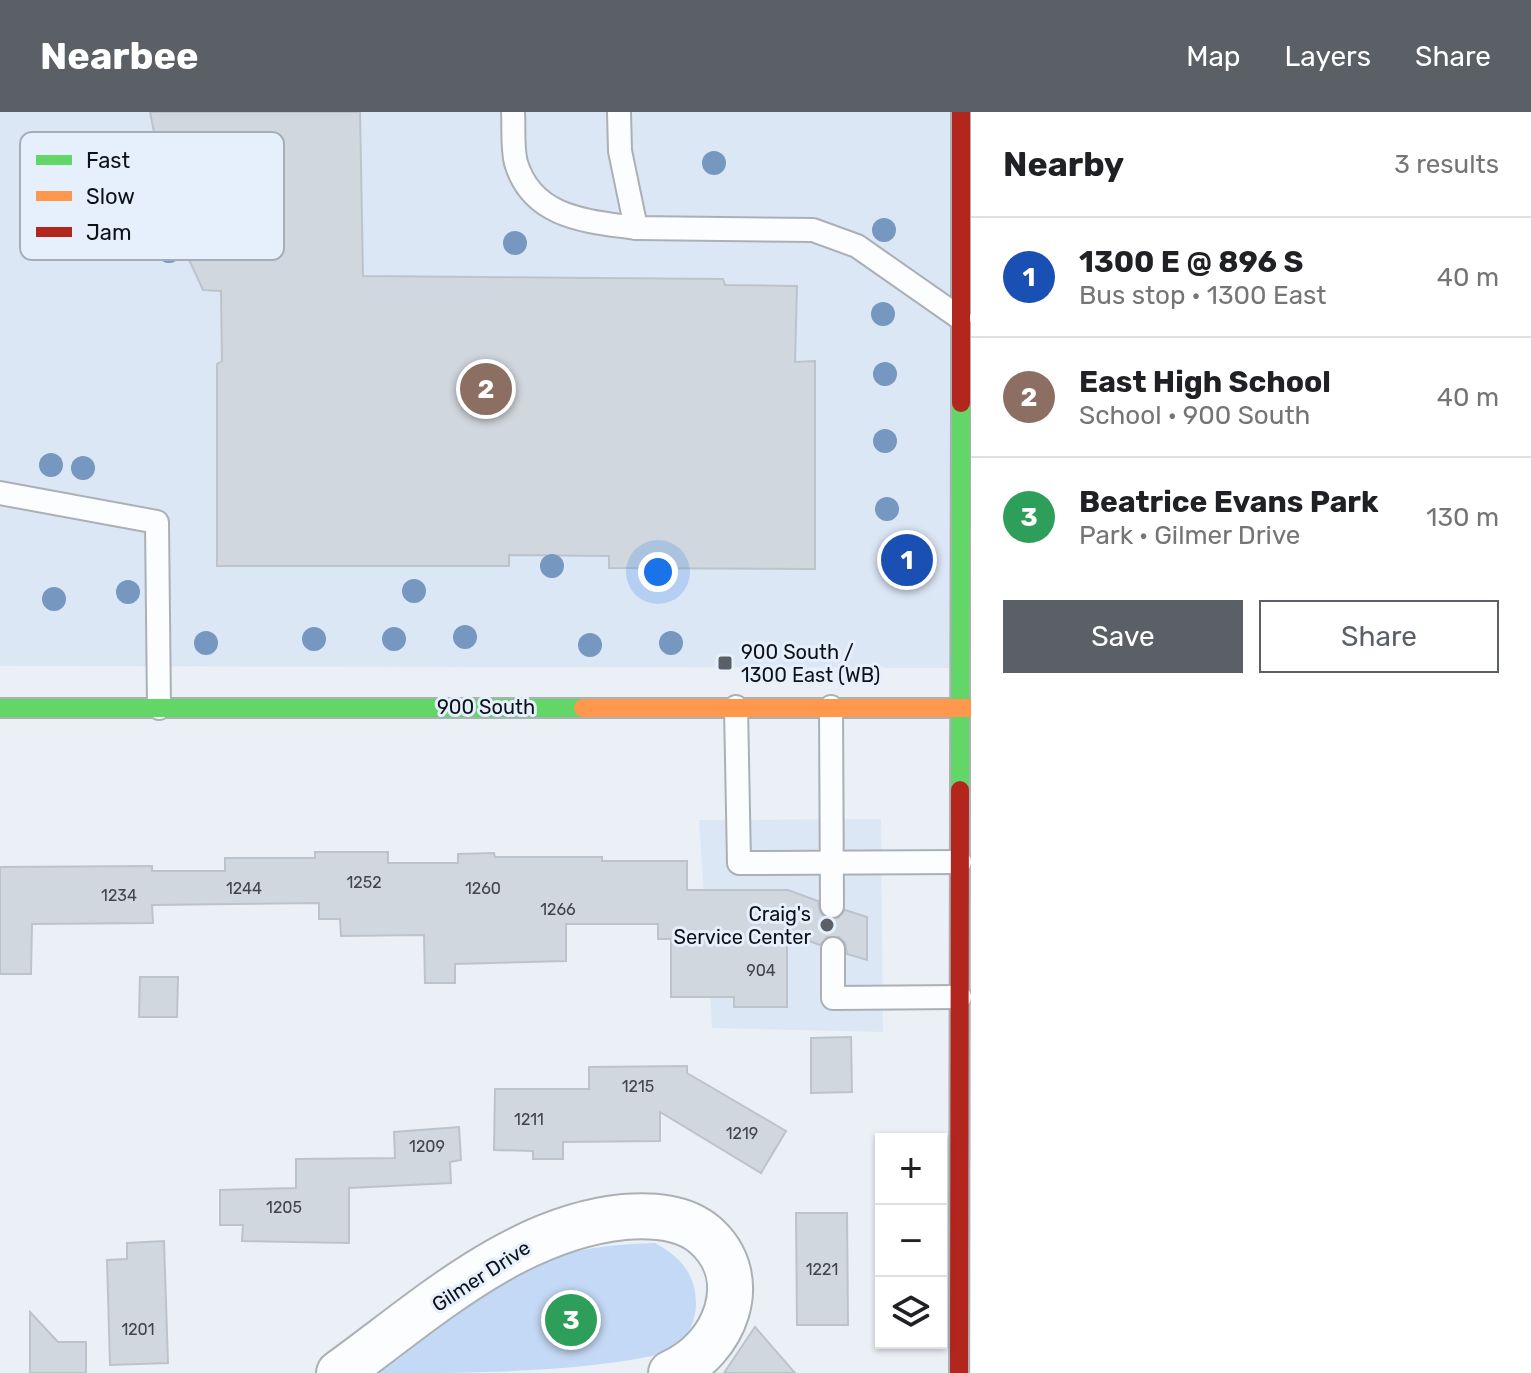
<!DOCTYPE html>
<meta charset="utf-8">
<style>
:root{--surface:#fff;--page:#f2f2f2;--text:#202124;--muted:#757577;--line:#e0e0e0;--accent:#5b6067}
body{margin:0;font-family:Rubik,sans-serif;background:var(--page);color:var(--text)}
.controls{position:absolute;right:24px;bottom:24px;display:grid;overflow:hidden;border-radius:0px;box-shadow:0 2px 6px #0004}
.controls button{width:72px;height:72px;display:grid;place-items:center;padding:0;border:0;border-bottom:2px solid var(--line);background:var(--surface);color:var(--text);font:40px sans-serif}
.you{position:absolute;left:658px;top:460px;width:28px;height:28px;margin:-20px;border:6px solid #fff;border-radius:50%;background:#1a73e8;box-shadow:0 0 0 12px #1a73e833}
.badge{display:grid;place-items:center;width:52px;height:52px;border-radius:50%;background:var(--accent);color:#fff;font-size:26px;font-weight:700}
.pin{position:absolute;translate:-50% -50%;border:4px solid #fff;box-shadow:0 2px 8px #0006}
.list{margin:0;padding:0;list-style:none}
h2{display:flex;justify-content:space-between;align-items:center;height:104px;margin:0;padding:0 32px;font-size:34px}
h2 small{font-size:26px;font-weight:400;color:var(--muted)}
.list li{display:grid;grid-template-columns:52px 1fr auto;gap:24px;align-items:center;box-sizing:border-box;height:120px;padding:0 32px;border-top:2px solid var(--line)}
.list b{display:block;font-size:30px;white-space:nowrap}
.list p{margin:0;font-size:26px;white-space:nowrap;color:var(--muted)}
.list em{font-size:26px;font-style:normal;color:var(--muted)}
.actions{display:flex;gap:16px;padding:24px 32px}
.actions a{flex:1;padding:18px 0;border:2px solid var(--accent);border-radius:0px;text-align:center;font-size:28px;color:var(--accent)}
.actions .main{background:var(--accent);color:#fff}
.icon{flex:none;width:44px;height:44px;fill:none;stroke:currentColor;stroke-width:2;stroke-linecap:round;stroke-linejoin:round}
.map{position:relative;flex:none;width:971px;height:1261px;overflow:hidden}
header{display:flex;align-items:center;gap:48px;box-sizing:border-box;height:112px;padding:0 40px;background:var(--accent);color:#fff}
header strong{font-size:38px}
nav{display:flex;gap:44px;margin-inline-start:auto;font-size:28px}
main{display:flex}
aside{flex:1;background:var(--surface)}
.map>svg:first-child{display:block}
.built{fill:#dce7f6}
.green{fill:#c4d9f5}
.building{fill:#d1d7de;stroke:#bdc3ca;stroke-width:2}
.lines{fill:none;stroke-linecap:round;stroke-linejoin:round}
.lane-casing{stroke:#abb0b6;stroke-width:26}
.street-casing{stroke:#abb0b6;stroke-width:48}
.fast-casing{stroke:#abb0b6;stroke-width:22}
.slow-casing{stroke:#abb0b6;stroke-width:22}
.jam-casing{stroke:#abb0b6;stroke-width:22}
.lane{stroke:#fcfdfe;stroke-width:22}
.street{stroke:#fcfdfe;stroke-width:44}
.fast{stroke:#63d668;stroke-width:18}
.slow{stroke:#ff974d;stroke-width:18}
.jam{stroke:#b3261e;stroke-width:18}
.tree{fill:#7697bf}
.poi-dot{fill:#5b6067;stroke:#e6effc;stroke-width:3}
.labels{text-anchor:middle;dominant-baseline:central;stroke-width:6;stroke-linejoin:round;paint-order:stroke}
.number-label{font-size:16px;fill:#40454c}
.poi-label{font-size:20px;fill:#0d1219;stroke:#e6effc;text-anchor:start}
.street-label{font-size:20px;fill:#0d1219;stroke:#e6effc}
.key{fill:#e6effc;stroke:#a5adb8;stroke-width:2}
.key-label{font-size:22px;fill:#0d1219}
</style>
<header>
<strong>Nearbee</strong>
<nav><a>Map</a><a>Layers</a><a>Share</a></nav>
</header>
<main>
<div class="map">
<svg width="971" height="1261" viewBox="0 0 971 1261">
<rect width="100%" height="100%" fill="#ebf0f7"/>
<g class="built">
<path d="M 0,0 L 971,0 L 971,556 L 0,554 Z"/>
<path d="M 881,707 L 883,920 L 712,916 L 699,708 Z"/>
</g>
<path class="green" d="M 655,1131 C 680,1145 696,1161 696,1193 C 696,1207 687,1228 675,1236 C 669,1240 659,1242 652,1244 C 566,1261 467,1261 376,1261 C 421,1229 501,1161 551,1146 C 585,1135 620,1132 655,1131 Z"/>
<g class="building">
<path d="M 150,0 L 360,0 L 363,164 L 723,167 L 725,173 L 797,174 L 795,250 L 815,249 L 815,457 L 609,456 L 609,444 L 509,443 L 509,454 L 217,454 L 217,252 L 222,249 L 221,179 L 203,178 L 186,141 L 163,66 Z"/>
<path d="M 315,740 L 388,740 L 388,751 L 458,751 L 458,742 L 494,741 L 495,745 L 602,745 L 602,749 L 687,749 L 687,778 L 788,778 L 818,789 L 820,800 L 826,806 L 838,806 L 845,798 L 867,805 L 867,848 L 847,842 L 845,831 L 839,825 L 827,825 L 820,833 L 787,821 L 787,895 L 734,895 L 734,885 L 671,885 L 671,827 L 658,827 L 658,812 L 566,812 L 566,849 L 455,852 L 455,871 L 425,871 L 424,823 L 341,824 L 340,807 L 319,807 L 319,791 L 152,793 L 153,811 L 32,812 L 31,862 L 0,862 L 0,755 L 152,754 L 152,759 L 225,759 L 225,746 L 315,746 Z"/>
<path d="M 140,865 L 178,865 L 177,905 L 139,905 Z"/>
<path d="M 851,925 L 852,980 L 811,981 L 811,926 Z"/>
<path d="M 687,954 L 687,961 L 786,1019 L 761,1061 L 660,1000 L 660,1029 L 563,1030 L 563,1047 L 533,1047 L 533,1039 L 494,1038 L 495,977 L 589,977 L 589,955 Z"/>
<path d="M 459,1015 L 461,1048 L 450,1050 L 451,1071 L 349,1076 L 349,1131 L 242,1129 L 243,1113 L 220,1113 L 220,1078 L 296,1076 L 296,1047 L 395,1046 L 394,1020 Z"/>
<path d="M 796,1101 L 847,1101 L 848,1213 L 797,1213 Z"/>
<path d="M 164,1129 L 168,1251 L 110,1253 L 107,1148 L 127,1147 L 127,1131 Z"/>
<path d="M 30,1200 L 58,1230 L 86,1230 L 86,1261 L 30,1261 Z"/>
<path d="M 755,1215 L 795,1261 L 724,1261 Z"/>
</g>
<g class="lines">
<defs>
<g id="lane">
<path d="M 513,0 C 514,16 512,36 516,51 C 533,107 588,109 636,116"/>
<path d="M 619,0 L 620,39 L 636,116 L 813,118 L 857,134 L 960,206"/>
<path d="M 0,381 L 157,410 L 159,596"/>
<path d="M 736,595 L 739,751 L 960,750"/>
<path d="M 831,595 L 832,794"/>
<path d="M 833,837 L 833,886 L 960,885"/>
</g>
<path id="street" d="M 339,1261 C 425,1199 514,1116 624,1105 C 651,1103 683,1104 705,1123 C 754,1166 725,1238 671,1261"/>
<g id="fast">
<path d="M 0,596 L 583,596"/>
<path d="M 960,678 L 961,291"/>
</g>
<path id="slow" d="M 583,596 L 971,596"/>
<g id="jam">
<path d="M 961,291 L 961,0"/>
<path d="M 959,1261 L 960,678"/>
</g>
</defs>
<use href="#lane" class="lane-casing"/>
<use href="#street" class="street-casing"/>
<use href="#fast" class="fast-casing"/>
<use href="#slow" class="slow-casing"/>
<use href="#jam" class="jam-casing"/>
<use href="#lane" class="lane"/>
<use href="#street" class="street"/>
<use href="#fast" class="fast"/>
<use href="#slow" class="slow"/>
<use href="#jam" class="jam"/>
</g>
<g class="tree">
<circle cx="714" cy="51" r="12"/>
<circle cx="884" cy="118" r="12"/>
<circle cx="515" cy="131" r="12"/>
<circle cx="169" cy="139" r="12"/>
<circle cx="883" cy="202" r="12"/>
<circle cx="885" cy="262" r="12"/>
<circle cx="885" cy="329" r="12"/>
<circle cx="51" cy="353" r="12"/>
<circle cx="83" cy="356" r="12"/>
<circle cx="887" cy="397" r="12"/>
<circle cx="552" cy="454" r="12"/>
<circle cx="414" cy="479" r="12"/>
<circle cx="128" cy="480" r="12"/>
<circle cx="54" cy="487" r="12"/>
<circle cx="465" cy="525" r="12"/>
<circle cx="314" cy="527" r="12"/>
<circle cx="394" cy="527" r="12"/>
<circle cx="206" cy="531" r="12"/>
<circle cx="671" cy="531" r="12"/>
<circle cx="590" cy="533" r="12"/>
</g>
<g class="poi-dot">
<rect x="717" y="543" width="16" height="16" rx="4"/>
<circle cx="827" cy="813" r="8"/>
</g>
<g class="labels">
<g class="number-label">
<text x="364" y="770">1252</text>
<text x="244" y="776">1244</text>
<text x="483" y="776">1260</text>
<text x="119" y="783">1234</text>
<text x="558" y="797">1266</text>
<text x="761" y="858">904</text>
<text x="638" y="974">1215</text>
<text x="529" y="1007">1211</text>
<text x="742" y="1021">1219</text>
<text x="427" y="1034">1209</text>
<text x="284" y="1095">1205</text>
<text x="822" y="1157">1221</text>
<text x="138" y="1217">1201</text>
</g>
<g class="poi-label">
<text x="741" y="540">900 South /<tspan x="741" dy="23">1300 East (WB)</tspan></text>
<text x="811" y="802" text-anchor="end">Craig's<tspan x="811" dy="23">Service Center</tspan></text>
</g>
<g class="street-label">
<text x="486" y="595">900 South</text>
<text transform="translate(481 1164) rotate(-33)">Gilmer Drive</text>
</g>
</g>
<rect x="20" y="20" width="264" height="128" rx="12" class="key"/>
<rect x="36" y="43" width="36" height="10" fill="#63d668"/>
<rect x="36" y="79" width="36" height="10" fill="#ff974d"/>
<rect x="36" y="115" width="36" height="10" fill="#b3261e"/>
<g class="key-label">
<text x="86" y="56">Fast</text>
<text x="86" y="92">Slow</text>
<text x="86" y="128">Jam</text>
</g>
</svg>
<div class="controls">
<button>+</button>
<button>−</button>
<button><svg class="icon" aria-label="layers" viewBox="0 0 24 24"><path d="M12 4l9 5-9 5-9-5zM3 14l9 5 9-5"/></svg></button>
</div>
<div class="you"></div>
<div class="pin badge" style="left:907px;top:448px;background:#1a4fb4">1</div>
<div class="pin badge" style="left:486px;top:277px;background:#8d6e63">2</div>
<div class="pin badge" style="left:571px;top:1208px;background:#2e9e5b">3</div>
</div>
<aside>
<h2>Nearby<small>3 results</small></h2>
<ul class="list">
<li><span class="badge" style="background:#1a4fb4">1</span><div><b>1300 E @ 896 S</b><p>Bus stop · 1300 East</p></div><em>40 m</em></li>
<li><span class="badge" style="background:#8d6e63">2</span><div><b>East High School</b><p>School · 900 South</p></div><em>40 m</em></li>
<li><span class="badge" style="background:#2e9e5b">3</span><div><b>Beatrice Evans Park</b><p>Park · Gilmer Drive</p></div><em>130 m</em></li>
</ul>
<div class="actions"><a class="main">Save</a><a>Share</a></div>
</aside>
</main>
